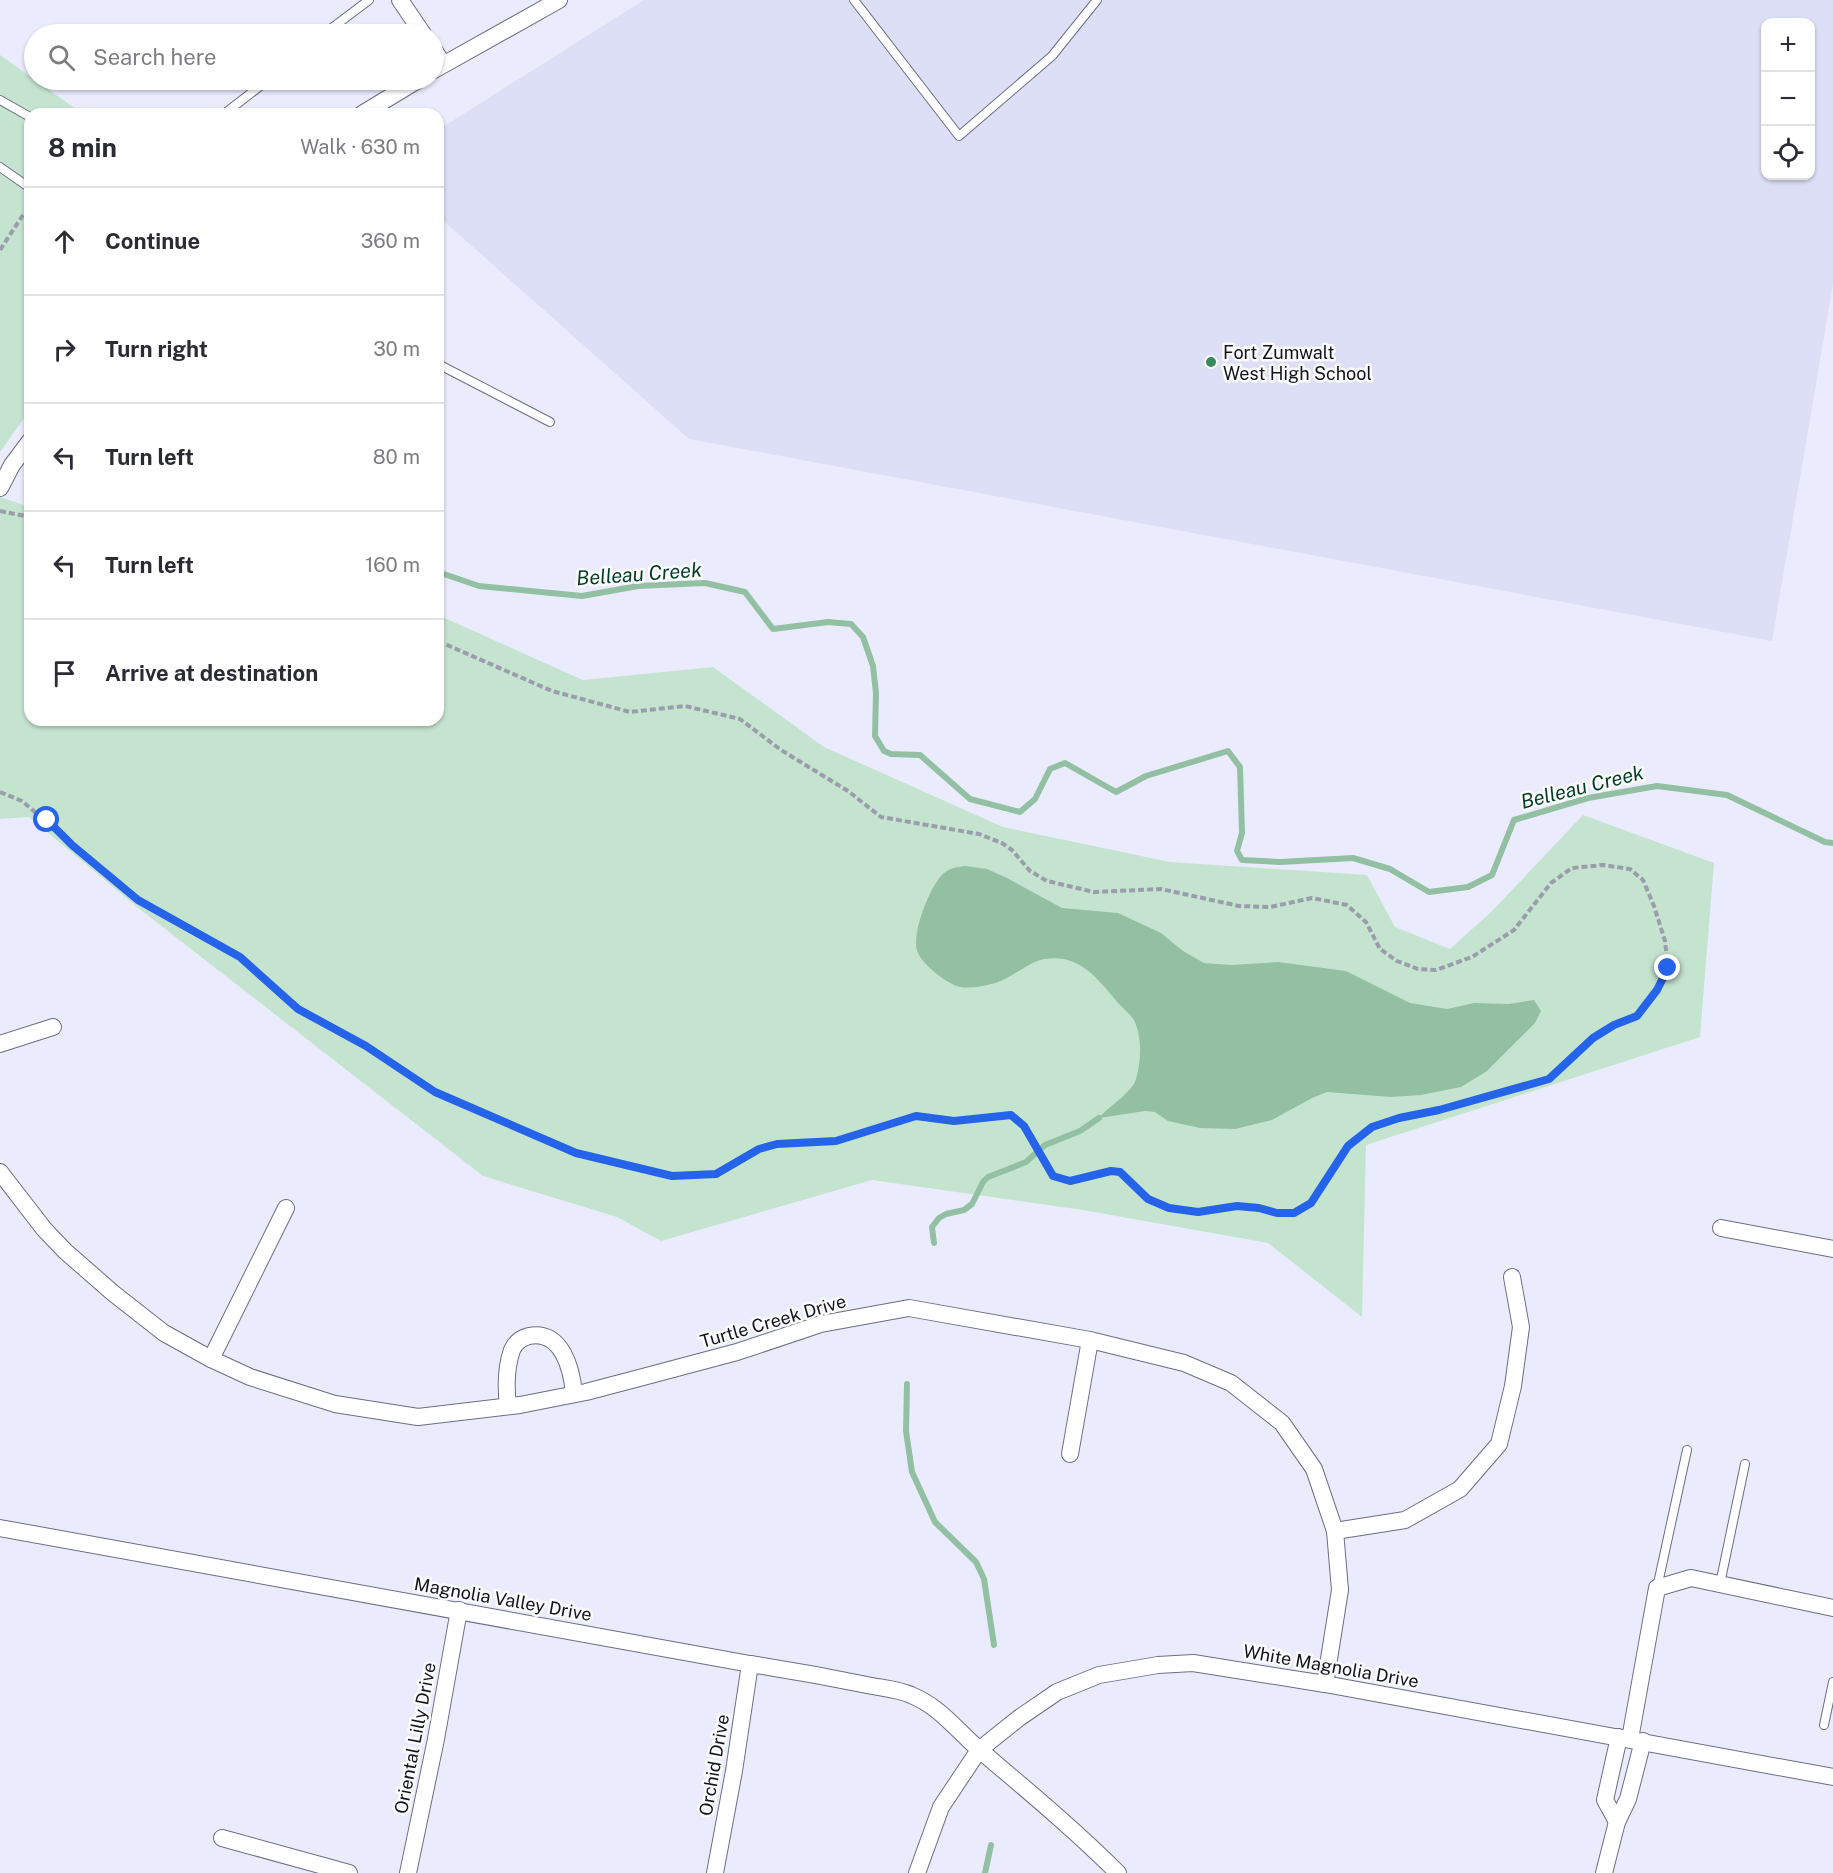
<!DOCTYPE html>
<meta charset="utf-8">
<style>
:root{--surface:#fff;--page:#f2f2f3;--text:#2b2b33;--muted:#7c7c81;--line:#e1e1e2}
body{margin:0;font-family:"Public Sans",sans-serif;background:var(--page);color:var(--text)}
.controls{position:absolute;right:18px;top:18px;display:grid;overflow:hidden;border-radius:12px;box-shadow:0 2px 4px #0004}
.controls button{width:54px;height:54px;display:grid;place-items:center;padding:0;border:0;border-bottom:2px solid var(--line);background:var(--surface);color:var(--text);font:30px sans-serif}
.stop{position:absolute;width:18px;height:18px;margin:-14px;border:4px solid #2563eb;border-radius:50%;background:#fff}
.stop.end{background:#2563eb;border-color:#fff;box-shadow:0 2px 6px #0008}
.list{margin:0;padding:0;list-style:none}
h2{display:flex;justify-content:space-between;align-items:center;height:78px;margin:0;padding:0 24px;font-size:26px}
h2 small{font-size:20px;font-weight:400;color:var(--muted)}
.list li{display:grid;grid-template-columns:39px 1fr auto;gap:18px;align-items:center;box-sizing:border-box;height:108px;padding:0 24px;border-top:2px solid var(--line)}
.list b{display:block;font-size:22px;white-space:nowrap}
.list em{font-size:20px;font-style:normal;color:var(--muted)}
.icon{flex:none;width:33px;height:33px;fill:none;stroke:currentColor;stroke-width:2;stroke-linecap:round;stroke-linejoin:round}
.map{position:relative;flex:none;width:1833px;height:1873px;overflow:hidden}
.search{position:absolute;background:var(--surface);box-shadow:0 2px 4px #0004;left:24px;top:24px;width:420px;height:66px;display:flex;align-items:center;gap:15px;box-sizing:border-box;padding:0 21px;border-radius:33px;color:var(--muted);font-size:22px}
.panel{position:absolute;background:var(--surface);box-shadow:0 2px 4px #0004;left:24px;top:108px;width:420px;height:618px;border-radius:18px}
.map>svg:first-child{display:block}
.built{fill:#dcdff5;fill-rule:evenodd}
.green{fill:#c5e4d0}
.water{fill:#93c0a3}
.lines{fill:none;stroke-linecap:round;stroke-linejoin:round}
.stream{stroke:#93c0a3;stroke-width:6}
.service-casing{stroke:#6a6d86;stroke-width:10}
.minor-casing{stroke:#6a6d86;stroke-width:18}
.path{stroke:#9b9dac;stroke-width:4;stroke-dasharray:6 3;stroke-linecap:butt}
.service{stroke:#fff;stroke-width:8}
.minor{stroke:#fff;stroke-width:16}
.route{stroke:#2563eb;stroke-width:8}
.poi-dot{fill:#368a5d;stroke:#fbfbfb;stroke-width:2}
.labels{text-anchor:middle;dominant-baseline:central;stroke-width:5;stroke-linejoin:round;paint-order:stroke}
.poi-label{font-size:18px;fill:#12131d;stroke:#fbfbfb;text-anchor:start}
.street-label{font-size:18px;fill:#12131d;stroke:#fbfbfb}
.water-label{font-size:20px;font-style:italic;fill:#013d22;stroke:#fbfbfb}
</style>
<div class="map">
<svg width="1833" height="1873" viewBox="0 0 1833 1873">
<rect width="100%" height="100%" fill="#eaecfe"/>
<path class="built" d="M 644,0 L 1833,0 L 1833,285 L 1772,641 L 689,439 L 438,216 L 438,130 ZM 1766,22 L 1810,22 L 1810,176 L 1766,176 Z"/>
<g class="green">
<path d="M 0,55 L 83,114 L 30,114 L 30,410 L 0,452 Z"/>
<path d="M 0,497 L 30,507 L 30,720 L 438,720 L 438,615 L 583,680 L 713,667 L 824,747 L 1003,827 L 1170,862 L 1367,875 L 1395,927 L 1450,949 L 1492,911 L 1583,815 L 1714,863 L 1700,1037 L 1366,1145 L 1362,1317 L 1268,1243 L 1083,1210 L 872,1180 L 661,1241 L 617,1217 L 483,1176 L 142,911 L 29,817 L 0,819 Z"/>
</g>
<path class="water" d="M 965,866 L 987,869 L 1007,878 L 1062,908 L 1118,913 L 1161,933 L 1183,951 L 1204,963 L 1231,965 L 1278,962 L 1346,971 L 1410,1003 L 1447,1009 L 1474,1003 L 1509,1004 L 1534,1000 L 1541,1011 L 1535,1023 L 1487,1071 L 1461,1087 L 1421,1095 L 1391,1097 L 1327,1092 L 1312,1098 L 1272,1120 L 1235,1129 L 1200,1128 L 1168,1121 L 1155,1112 L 1145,1111 L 1099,1118 C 1110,1105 1131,1094 1136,1079 C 1141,1062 1142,1041 1136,1025 C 1134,1017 1125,1010 1119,1004 C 1099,981 1081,953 1045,959 C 1031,961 1018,973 1005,979 C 994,985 972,989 960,987 C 947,984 923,965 918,953 C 910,937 929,889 941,876 C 947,869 955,867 965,866 Z"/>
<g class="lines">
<g class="stream">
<path d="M 438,572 L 479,586 L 582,596 L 638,586 L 705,583 L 745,592 L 773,629 L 828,622 L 851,624 L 863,637 L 873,666 L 876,693 L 875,736 L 884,751 L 891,754 L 920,755 L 970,799 L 1020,812 L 1035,799 L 1050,769 L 1065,763 L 1116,792 L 1146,776 L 1228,751 L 1240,767 L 1242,833 L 1237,851 L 1242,860 L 1280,862 L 1353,858 L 1390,869 L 1429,892 L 1468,887 L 1492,875 L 1514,820 L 1588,798 L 1657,786 L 1727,795 L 1825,842 L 1833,843"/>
<path d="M 934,1243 L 932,1227 L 939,1218 L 946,1214 L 964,1210 L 972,1204 L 983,1182 L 988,1177 L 1026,1162 L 1045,1145 L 1080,1131 L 1099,1118"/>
<path d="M 907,1384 L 906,1431 L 912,1472 L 935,1522 L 976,1562 L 984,1579 L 994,1645"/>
<path d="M 985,1873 L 991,1845"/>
</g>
<defs>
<g id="service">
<path d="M 854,0 L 959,136 L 1052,56 L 1097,0"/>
<path d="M 324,34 L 369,0"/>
<path d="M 0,100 L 30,117"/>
<path d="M 224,114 L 268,80"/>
<path d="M 0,167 L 30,188"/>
<path d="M 438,364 L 550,422"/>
<path d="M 1720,1584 L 1745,1464"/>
<path d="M 1657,1588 L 1687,1450"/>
<path d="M 1824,1725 L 1833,1682"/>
</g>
<g id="minor">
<path d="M 400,0 L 423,34"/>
<path d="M 434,50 L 443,64"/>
<path d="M 434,70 L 559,0"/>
<path d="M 362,114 L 418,80"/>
<path d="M 0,488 L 12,465 L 30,441"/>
<path d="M 0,1044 L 53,1027"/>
<path d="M 0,1172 L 44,1229 L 65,1251 L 113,1293 L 164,1333 L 211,1359 L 250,1377 L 335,1404 L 418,1417 L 520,1405 L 586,1392 L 643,1377 L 737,1352 L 821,1324 L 909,1308 L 1090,1340 L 1184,1363 L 1231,1383 L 1282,1423 L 1314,1469 L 1335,1531 L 1340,1590 L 1325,1684"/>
<path d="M 1721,1228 L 1833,1249"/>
<path d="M 211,1359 L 286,1208"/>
<path d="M 508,1406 C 506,1389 506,1367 512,1350 C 515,1343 521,1338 529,1336 C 562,1329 572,1370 574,1394"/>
<path d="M 1070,1454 L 1090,1340"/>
<path d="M 0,1528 L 750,1664 C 789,1670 828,1677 867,1685 C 881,1688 898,1689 911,1695 C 941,1707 958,1732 982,1752 C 1028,1791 1075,1830 1118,1873"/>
<path d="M 1335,1531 L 1405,1520 L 1460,1489 L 1499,1444 L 1513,1386 L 1521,1327 L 1512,1277"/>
<path d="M 1630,1739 L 1657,1588 L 1691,1578 L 1833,1608"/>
<path d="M 1617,1822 L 1605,1800 L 1619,1737"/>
<path d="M 222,1838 L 349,1873"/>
<path d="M 408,1873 L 436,1739 L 459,1610"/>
<path d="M 715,1873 L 734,1771 L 750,1664"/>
<path d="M 917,1873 L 941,1807 L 979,1750 L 1019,1718 L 1057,1692 L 1099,1675 L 1158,1665 L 1193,1663 L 1325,1684 L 1833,1777"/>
<path d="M 1604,1873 L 1617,1822 L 1628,1799 L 1643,1741"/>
</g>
</defs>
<use href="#service" class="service-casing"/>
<use href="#minor" class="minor-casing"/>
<g class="path">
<path d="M 0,250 L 23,215"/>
<path d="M 0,511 L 30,517"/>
<path d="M 0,792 L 22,801 L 138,900 L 241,957 L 298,1009 L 366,1046 L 435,1092 L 576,1153 L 672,1176 L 716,1174 L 759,1149 L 777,1144 L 836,1141 L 916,1116 L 954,1121 L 1011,1115 L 1024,1126 L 1053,1176 L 1070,1181 L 1111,1171 L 1120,1172 L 1132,1182 L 1147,1199 L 1169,1208 L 1198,1212 L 1237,1206 L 1259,1208 L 1277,1213 L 1295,1213 L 1311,1203 L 1348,1146 L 1372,1127 L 1549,1079 L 1593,1038 L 1614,1025 L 1637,1016 L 1657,990 L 1668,968 L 1665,941 L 1654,906 L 1643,880 L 1630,869 L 1603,865 L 1572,868 L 1551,883 L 1514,930 L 1472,957 L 1436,970 L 1418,969 L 1397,961 L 1380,949 L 1366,922 L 1347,905 L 1312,898 L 1270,907 L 1239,906 L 1161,889 L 1094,892 L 1047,881 L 1030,871 L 1012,850 L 1002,843 L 979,834 L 881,817 L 848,791 L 781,750 L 740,719 L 685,706 L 630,712 L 552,691 L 438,641"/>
</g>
<use href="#service" class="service"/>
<use href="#minor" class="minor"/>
</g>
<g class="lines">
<path class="route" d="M 47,820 L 72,845 L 138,900 L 240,957 L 298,1009 L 366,1046 L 435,1092 L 576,1153 L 672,1176 L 716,1174 L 759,1149 L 777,1144 L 836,1141 L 916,1116 L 954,1121 L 1011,1115 L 1024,1126 L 1053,1176 L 1070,1181 L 1111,1171 L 1120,1172 L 1148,1199 L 1169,1208 L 1198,1212 L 1237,1206 L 1259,1208 L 1277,1213 L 1294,1213 L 1311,1203 L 1348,1146 L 1372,1127 L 1399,1118 L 1439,1110 L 1549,1079 L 1593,1038 L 1614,1025 L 1637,1016 L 1657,990 L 1668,968"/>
</g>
<circle class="poi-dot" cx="1211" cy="362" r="6"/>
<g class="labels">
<g class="poi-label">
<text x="1223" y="352">Fort Zumwalt<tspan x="1223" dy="21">West High School</tspan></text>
</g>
<g class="street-label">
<text transform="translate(773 1321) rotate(-16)">Turtle Creek Drive</text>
<text transform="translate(503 1599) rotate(10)">Magnolia Valley Drive</text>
<text transform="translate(1331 1666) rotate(10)">White Magnolia Drive</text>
<text transform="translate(415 1738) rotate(-79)">Oriental Lilly Drive</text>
<text transform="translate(714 1765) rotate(-80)">Orchid Drive</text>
</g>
<g class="water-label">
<text transform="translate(639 574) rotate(-4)">Belleau Creek</text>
<text transform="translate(1582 787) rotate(-14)">Belleau Creek</text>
</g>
</g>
</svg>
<div class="controls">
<button>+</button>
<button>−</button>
<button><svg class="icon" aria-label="locate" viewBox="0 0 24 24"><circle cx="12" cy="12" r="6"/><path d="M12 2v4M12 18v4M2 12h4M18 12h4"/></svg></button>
</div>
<div class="stop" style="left:47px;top:820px"></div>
<div class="stop end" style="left:1668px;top:968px"></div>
<div class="search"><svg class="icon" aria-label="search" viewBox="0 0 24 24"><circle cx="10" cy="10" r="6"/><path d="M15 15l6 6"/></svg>Search here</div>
<section class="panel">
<h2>8 min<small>Walk · 630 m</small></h2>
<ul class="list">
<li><svg class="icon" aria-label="ahead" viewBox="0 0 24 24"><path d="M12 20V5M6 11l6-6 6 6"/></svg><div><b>Continue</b></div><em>360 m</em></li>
<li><svg class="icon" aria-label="right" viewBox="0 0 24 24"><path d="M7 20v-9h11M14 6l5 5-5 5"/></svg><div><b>Turn right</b></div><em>30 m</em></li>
<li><svg class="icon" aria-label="left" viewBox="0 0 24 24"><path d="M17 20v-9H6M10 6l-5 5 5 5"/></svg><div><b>Turn left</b></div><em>80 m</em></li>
<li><svg class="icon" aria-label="left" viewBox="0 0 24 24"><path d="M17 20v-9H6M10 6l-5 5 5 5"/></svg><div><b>Turn left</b></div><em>160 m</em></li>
<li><svg class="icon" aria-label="arrive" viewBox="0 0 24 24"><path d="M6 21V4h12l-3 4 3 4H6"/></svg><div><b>Arrive at destination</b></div></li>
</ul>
</section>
</div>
